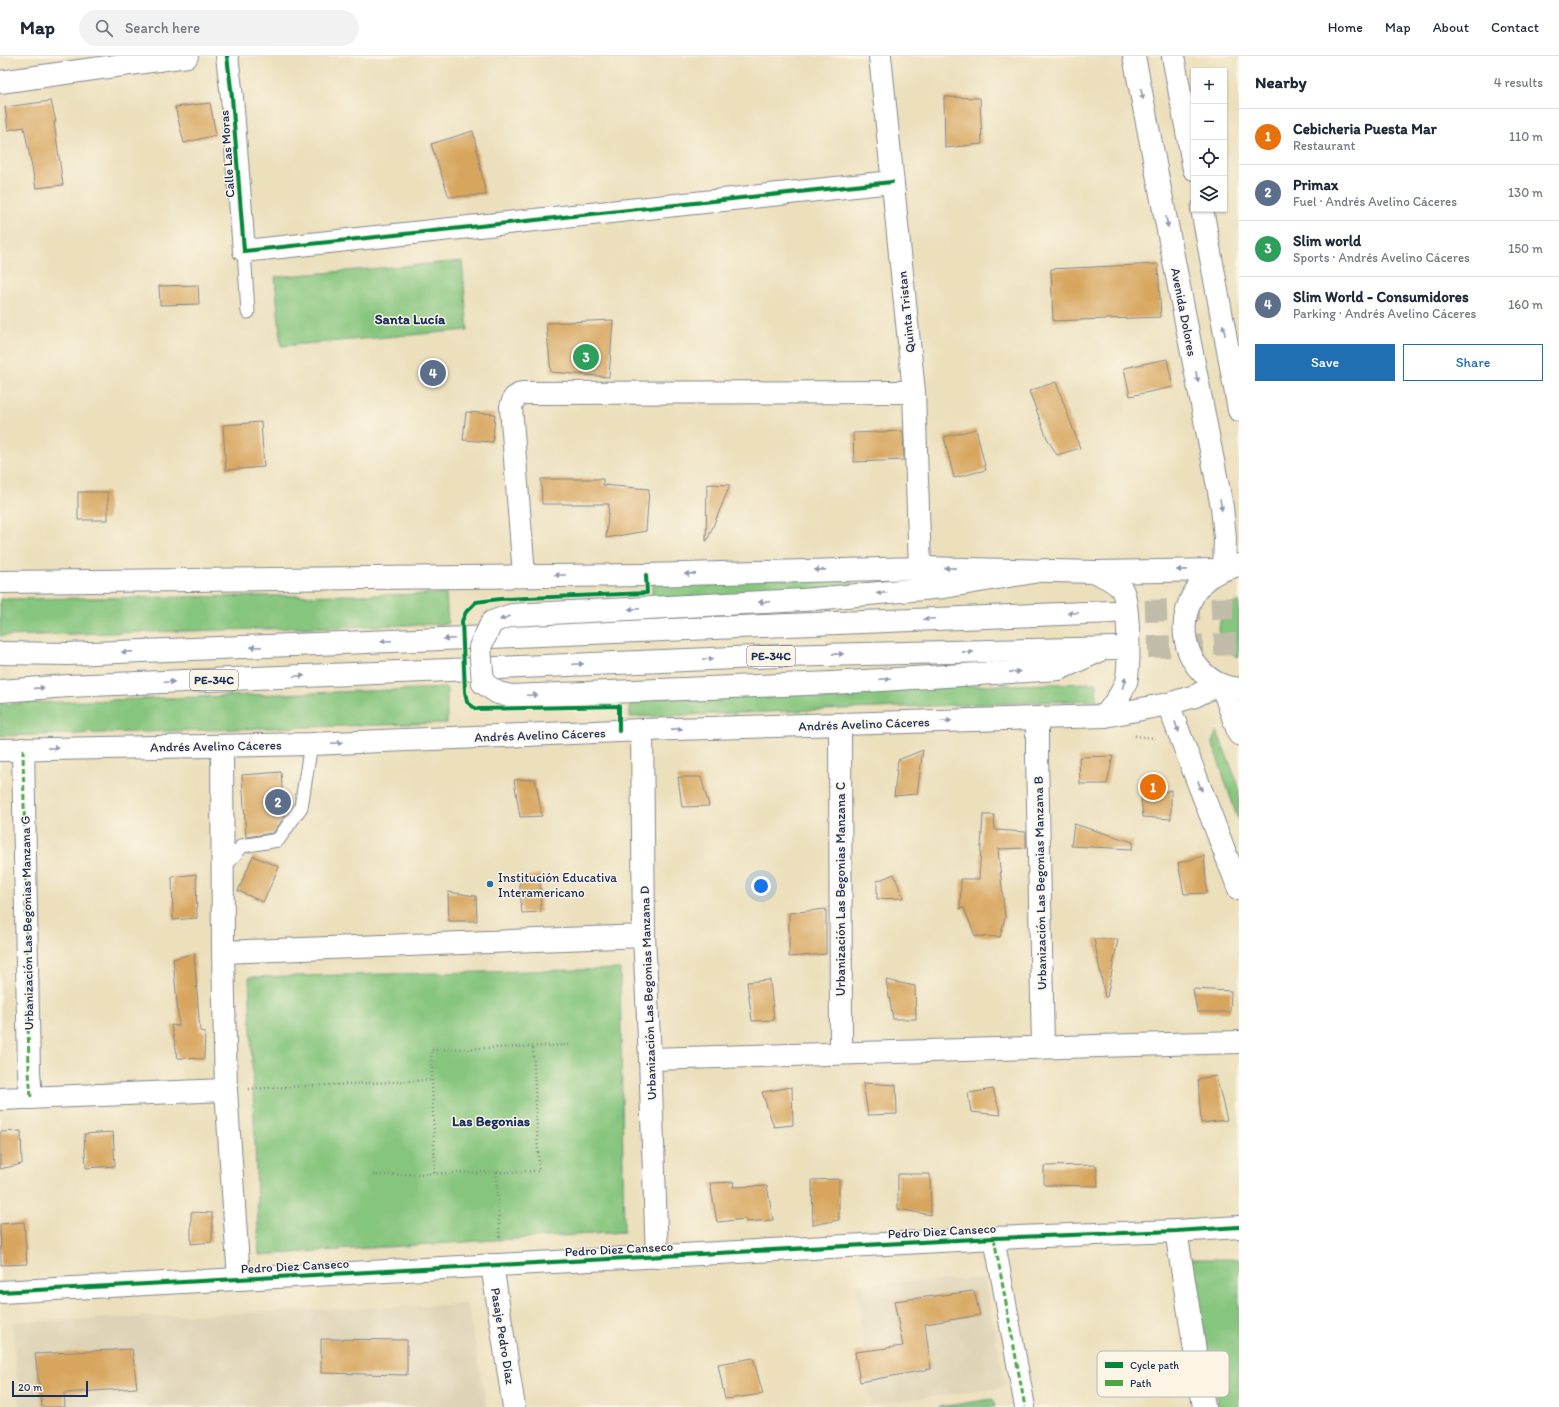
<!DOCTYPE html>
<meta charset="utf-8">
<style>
:root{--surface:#fff;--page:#f2f2f3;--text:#1f2937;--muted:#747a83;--line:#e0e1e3;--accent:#1f6fb2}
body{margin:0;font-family:Itim,sans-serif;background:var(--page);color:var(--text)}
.controls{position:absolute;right:12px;top:12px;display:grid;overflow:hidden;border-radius:0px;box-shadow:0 1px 3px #0004}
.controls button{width:36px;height:36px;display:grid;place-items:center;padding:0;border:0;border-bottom:1px solid var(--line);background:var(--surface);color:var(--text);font:20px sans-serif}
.scale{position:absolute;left:12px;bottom:10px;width:76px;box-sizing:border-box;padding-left:4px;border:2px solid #1b2f5e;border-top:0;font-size:11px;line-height:14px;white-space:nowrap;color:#1b2f5e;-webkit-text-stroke:3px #fcf5e5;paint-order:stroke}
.you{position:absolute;left:761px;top:830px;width:14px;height:14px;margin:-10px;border:3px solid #fff;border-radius:50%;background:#1a73e8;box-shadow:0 0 0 6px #1a73e833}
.badge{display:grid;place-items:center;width:26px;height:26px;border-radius:50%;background:var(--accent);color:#fff;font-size:13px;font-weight:700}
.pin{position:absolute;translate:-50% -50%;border:2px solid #fff;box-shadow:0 1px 4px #0006}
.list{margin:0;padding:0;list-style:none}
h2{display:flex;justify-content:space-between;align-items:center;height:52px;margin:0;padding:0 16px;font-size:17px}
h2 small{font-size:13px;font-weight:400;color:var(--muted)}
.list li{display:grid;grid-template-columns:26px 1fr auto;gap:12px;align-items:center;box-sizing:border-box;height:56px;padding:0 16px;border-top:1px solid var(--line)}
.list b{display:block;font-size:15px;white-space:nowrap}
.list p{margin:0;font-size:13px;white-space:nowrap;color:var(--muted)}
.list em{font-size:13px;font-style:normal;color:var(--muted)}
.actions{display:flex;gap:8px;padding:12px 16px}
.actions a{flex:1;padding:9px 0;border:1px solid var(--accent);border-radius:0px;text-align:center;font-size:14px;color:var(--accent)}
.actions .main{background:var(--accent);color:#fff}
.icon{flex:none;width:22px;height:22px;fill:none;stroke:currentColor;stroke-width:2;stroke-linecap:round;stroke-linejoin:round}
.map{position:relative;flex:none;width:1239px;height:1351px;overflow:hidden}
header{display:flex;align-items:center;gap:24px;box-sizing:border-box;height:56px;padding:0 20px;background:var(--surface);border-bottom:1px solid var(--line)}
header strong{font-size:19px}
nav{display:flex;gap:22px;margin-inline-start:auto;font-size:14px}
.search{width:280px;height:36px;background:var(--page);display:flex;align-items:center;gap:10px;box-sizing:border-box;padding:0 14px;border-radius:22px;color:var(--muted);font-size:15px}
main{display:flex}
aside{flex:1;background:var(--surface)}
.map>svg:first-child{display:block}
.built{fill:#ded3b6}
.green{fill:#85c57d;stroke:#507a6e}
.building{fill:#d7a55d}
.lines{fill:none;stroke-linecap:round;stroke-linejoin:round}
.trunk-tunnel{stroke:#c1bca9;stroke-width:22;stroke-dasharray:22 11;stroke-linecap:butt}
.service-casing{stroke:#83878d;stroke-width:15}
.pedestrian-casing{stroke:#83878d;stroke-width:22}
.minor-casing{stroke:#83878d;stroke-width:24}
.tertiary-casing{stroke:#83878d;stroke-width:24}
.secondary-casing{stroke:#83878d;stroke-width:24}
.primary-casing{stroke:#83878d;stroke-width:24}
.trunk-casing{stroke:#83878d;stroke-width:24}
.path{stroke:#83878d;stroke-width:2.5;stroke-dasharray:1 3;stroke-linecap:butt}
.service{stroke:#fff;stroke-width:13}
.pedestrian{stroke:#fff;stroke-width:20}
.minor{stroke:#fff;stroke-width:22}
.tertiary{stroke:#fff;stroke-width:22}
.secondary{stroke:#fff;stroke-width:22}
.primary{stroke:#fff;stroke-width:22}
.trunk{stroke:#fff;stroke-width:22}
.trunk-bridge-casing{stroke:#83878d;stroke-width:24;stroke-linecap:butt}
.trunk-bridge{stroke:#fff;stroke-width:22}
.quiet{stroke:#4fa44a;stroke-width:3;stroke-dasharray:6 3;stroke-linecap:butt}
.cycleway-casing{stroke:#fcf5e5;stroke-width:6}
.cycleway{stroke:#00873e;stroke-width:4}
.oneway{fill:#8d97ae}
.poi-dot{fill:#1f6fb2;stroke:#fcf5e5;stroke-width:1.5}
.labels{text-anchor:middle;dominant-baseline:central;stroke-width:3;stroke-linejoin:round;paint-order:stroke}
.shield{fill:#fcf5e5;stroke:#5e6a86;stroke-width:1}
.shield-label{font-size:12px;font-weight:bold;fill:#1b2f5e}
.street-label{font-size:13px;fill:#1b2f5e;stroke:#fcf5e5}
.poi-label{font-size:13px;fill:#1b2f5e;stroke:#fcf5e5;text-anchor:start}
.neighbourhood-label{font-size:14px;font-weight:bold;fill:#1b2f5e;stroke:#fcf5e5}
.key{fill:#fcf5e5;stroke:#b8babc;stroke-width:1}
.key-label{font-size:11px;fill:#1b2f5e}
</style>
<header>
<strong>Map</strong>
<div class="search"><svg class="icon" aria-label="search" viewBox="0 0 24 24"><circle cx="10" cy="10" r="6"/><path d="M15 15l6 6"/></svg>Search here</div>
<nav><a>Home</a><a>Map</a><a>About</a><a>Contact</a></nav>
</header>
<main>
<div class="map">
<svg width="1239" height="1351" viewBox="0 0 1239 1351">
<rect width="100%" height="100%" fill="#fcf5e5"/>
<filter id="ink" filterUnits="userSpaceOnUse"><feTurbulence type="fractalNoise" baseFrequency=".025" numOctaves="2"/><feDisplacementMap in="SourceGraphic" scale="8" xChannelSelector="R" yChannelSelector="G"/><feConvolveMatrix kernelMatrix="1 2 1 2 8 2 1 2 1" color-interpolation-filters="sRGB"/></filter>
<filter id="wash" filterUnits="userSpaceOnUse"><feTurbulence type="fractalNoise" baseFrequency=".012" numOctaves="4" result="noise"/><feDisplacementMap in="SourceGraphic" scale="16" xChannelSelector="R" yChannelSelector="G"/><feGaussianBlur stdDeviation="0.9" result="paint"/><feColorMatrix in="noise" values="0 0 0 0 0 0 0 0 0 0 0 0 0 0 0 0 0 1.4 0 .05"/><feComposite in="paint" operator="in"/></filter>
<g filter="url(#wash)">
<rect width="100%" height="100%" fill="#ebdfbc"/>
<g class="built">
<path d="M 984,1223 L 1006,1331 L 871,1349 L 856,1227 Z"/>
<path d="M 467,1248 L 487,1351 L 19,1351 L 12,1266 Z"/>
</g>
<g class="green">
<path d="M 462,205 L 468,274 L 281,290 L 275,221 Z"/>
<path d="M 852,518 L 852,530 L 774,537 L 652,543 L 652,527 Z"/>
<path d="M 446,538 L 448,568 L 0,580 L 0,543 Z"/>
<path d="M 1239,545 L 1239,601 C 1213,589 1212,557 1239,545 Z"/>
<path d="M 1096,627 L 1097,644 L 630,661 L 630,643 L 966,630 Z"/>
<path d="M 447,632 L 447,667 L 0,680 L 0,648 Z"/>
<path d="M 1217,675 L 1239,731 L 1239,767 L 1212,686 Z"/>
<path d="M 620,913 L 624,1176 L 259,1199 L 249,921 Z"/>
<path d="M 1188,1203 L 1239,1203 L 1239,1351 L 1219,1351 Z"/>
<path d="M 993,1343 L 995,1351 L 938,1351 Z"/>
</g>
<g id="blocks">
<g class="building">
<path d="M 944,41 L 980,42 L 982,88 L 945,92 Z"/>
<path d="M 51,45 L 56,66 L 54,66 L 63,129 L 36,132 L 24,71 L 8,74 L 5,51 Z"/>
<path d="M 210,47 L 216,79 L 184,87 L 175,51 Z"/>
<path d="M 473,75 L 486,139 L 449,141 L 431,88 Z"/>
<path d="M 1158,208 L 1161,261 L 1053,265 L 1051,213 Z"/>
<path d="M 198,229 L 199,248 L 160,249 L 159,230 Z"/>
<path d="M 613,264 L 609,321 L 551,316 L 546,267 Z"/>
<path d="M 1167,303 L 1173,331 L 1130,340 L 1124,312 Z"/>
<path d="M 1056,326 L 1080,392 L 1057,399 L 1047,382 L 1029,335 Z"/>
<path d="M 466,356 L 495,358 L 493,386 L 463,384 Z"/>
<path d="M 261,366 L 264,411 L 226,414 L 223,369 Z"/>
<path d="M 976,373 L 986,414 L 954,422 L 944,381 Z"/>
<path d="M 903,375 L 904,404 L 854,406 L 853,377 Z"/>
<path d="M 541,423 L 603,423 L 603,429 L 649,433 L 646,475 L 606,482 L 609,448 L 542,448 Z"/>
<path d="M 707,428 L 730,429 L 707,485 L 706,485 Z"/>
<rect x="78" y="436" width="30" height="28"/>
<path d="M 923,694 L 917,738 L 894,740 L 898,704 Z"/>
<path d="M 1113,700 L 1107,728 L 1080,728 L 1079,701 Z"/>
<path d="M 281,716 L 284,762 L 273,777 L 246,781 L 242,719 Z"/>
<path d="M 678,721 L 701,721 L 709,750 L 682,751 Z"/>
<path d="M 535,723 L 542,760 L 520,761 L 514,724 Z"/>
<path d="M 1171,734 L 1171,763 L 1143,761 L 1141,741 Z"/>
<path d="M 983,759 L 994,759 L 995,774 L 1026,776 L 1026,792 L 998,793 L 1005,861 L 1000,881 L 975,880 L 964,852 L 960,853 L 961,823 L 979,823 Z"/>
<path d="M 1074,768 L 1133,786 L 1132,793 L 1071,790 Z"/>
<path d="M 253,800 L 279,811 L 263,846 L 238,835 Z"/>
<path d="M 1204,800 L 1207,837 L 1184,838 L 1178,807 Z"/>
<path d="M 196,818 L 197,862 L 173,864 L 172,821 Z"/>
<path d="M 540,818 L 541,856 L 522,857 L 519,822 Z"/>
<path d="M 894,818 L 903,842 L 877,843 L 877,825 Z"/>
<path d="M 448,836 L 476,840 L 477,865 L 449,865 Z"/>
<path d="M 826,853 L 826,898 L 789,901 L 789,857 Z"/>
<path d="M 1094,883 L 1118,883 L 1107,941 L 1105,941 Z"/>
<path d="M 194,897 L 200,975 L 205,976 L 204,1003 L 178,1002 L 171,969 L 179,970 L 173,903 Z"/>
<path d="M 770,924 L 774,964 L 752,965 L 747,926 Z"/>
<path d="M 886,924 L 915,930 L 916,963 L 893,963 Z"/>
<path d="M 1193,933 L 1231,935 L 1230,956 L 1197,956 Z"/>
<path d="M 1216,1020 L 1227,1064 L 1201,1067 L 1198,1023 Z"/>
<path d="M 863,1027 L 896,1029 L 897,1058 L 868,1059 Z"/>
<path d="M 792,1031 L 793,1069 L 774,1071 L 762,1036 Z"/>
<path d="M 993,1033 L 1001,1059 L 971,1056 L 968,1037 Z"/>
<path d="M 21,1075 L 22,1108 L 0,1113 L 0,1076 Z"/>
<path d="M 113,1076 L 115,1110 L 86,1112 L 84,1078 Z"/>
<path d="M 1096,1109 L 1098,1130 L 1044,1129 L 1044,1110 Z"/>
<path d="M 898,1118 L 930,1118 L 931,1159 L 898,1153 Z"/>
<path d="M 839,1123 L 839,1164 L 813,1169 L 812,1124 Z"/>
<path d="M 734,1126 L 733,1131 L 767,1130 L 773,1164 L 746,1166 L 746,1163 L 717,1166 L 710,1127 Z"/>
<path d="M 191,1156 L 212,1157 L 212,1186 L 191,1188 Z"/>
<path d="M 24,1166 L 27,1208 L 1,1209 L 0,1168 Z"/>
<path d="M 974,1235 L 980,1259 L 925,1268 L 931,1313 L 860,1326 L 855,1296 L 903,1290 L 894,1245 Z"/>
<path d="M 321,1283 L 407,1284 L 407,1319 L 321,1317 Z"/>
<path d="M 132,1293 L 137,1332 L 64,1337 L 65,1351 L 42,1351 L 35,1298 Z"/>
<path d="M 753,1302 L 763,1338 L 725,1343 L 718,1308 Z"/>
</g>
</g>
</g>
<g filter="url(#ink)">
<use href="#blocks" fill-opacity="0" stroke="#83878d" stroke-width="1"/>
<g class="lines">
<g class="trunk-tunnel">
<path d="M 1112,556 L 1239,552"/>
<path d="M 1115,592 L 1239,588"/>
</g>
<defs>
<g id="service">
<path d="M 244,195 L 248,256"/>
<path d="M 223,813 L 242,790 L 278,784 L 301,751 L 311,688"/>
</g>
<path id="pedestrian" d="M 994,1182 L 1025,1351"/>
<g id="minor">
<path d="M 227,0 L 232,41 L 244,195 L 892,126"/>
<path d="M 880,0 L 914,336 L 920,512"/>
<path d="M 0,26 L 187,0"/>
<path d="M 524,519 L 511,351 L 514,342 L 522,337 L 914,336"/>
<path d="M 1168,648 L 1239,833"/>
<path d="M 1037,662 L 1037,700 L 1043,991"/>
<path d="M 840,669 L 841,997"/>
<path d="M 642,674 L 644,880 L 650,1003 L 657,1201"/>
<path d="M 222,690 L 223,896 L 226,1034 L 239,1223"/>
<path d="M 23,693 L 29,1016 L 31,1042"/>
<path d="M 223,896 L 644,880"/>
<path d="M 650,1003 L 1239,986"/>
<path d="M 0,1043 L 226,1034"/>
<path d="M 1176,1175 L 1204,1351"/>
<path d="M 492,1209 L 514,1351"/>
</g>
<path id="tertiary" d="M 0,1236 L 994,1182 L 1176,1175 L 1239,1171"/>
<g id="secondary">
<path d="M 1134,0 L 1222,451 L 1225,482 L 1224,513"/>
<path d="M 1173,0 L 1194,113"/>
<path d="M 1202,153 L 1239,354"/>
<path d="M 1222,630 L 1239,678"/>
</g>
<g id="primary">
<path d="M 1239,509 C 1226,512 1213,516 1203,526 C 1173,557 1180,611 1221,629 C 1226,631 1233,632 1239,633"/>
<path d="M 1096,516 C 1105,521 1119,526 1123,536 C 1129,551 1130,610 1126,626 C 1122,639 1112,650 1105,660"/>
<path d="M 0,526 L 646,519 L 920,512 L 1096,516 L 1221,514"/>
<path d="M 0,694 L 311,688 L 642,674 L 1105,660 L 1168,648 L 1195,640 L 1219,628"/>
</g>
<g id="trunk">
<path d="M 803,544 L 944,531 L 1045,514"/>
<path d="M 0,597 L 68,598 L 1112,556"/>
<path d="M 832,627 L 1059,613 L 1097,596"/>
<path d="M 0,635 L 68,630 L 779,600 L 1115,592"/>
</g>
</defs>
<use href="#service" class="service-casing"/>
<use href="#pedestrian" class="pedestrian-casing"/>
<use href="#minor" class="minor-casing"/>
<use href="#tertiary" class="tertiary-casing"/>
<use href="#secondary" class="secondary-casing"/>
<use href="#primary" class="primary-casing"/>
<use href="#trunk" class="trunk-casing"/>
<g class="path">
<path d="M 1224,137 L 1225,143"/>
<path d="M 1135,680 L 1156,682"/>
<path d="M 249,1033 L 432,1024"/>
<path d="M 496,1116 L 500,1184"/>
<path d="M 435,1117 L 431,994 L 572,989"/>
<path d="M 373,1119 L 539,1115 L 533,990"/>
</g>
<use href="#service" class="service"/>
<use href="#pedestrian" class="pedestrian"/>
<use href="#minor" class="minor"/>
<use href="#tertiary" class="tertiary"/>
<use href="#secondary" class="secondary"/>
<use href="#primary" class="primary"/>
<use href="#trunk" class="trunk"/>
<defs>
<path id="trunk-bridge" d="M 803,544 L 512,559 L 492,566 L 480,591 L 483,627 L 498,637 L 512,640 L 832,627"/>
</defs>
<use href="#trunk-bridge" class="trunk-bridge-casing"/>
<use href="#trunk-bridge" class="trunk-bridge"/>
<g class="quiet">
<path d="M 23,693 L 29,1016 L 31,1042"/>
<path d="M 994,1182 L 1025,1351"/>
</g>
<defs>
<g id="cycleway">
<path d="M 227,0 L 232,41 L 244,195 L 892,126"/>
<path d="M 619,675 L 619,650 L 476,653 L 467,646 L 465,636 L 462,565 L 466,556 L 476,546 L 500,543 L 647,537 L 646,519"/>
<path d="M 0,1236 L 994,1182 L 1176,1175 L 1239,1171"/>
</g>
</defs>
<use href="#cycleway" class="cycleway-casing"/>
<use href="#cycleway" class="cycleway"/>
</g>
<defs><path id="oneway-solid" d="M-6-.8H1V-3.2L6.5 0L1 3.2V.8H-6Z"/></defs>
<g class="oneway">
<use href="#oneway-solid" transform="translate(1142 38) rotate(79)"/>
<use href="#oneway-solid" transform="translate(1167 166) rotate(79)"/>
<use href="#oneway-solid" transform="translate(1224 274) rotate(-101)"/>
<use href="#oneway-solid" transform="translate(1197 321) rotate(79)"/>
<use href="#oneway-solid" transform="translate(1221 449) rotate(81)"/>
<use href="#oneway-solid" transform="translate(950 512) rotate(-179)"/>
<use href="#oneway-solid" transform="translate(820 514) rotate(179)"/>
<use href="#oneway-solid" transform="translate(1182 514) rotate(179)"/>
<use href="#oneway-solid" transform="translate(690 518) rotate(179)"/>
<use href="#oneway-solid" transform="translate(560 519) rotate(180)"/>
<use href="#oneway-solid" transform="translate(882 537) rotate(175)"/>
<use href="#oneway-solid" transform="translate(764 546) rotate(177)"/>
<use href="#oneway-solid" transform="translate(634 553) rotate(177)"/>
<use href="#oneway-solid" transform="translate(1073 557) rotate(178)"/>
<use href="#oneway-solid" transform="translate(505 562) rotate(160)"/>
<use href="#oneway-solid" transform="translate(929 563) rotate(178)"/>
<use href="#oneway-solid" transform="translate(449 583) rotate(178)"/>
<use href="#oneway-solid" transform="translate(386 585) rotate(178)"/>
<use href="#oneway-solid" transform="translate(256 591) rotate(178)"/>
<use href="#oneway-solid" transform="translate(127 596) rotate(178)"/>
<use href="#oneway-solid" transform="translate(968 596) rotate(-1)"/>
<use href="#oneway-solid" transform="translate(838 598) rotate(-1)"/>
<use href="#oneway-solid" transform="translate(708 603) rotate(-2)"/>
<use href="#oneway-solid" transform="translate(578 608) rotate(-2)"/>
<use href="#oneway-solid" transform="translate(1015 616) rotate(-3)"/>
<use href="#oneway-solid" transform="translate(299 620) rotate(-2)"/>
<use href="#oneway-solid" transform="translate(885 623) rotate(-3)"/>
<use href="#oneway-solid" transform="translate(169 626) rotate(-2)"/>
<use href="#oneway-solid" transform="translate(1124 627) rotate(-73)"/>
<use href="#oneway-solid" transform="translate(39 632) rotate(-4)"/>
<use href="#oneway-solid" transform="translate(532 639) rotate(-2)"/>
<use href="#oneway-solid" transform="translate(946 665) rotate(-2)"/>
<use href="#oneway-solid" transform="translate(1177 671) rotate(69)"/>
<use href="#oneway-solid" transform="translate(677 673) rotate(-1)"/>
<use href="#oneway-solid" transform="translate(337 687) rotate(-2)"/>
<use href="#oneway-solid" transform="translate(53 692) rotate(-1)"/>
<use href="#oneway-solid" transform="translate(1200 730) rotate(69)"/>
</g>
</g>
<circle class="poi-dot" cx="490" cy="828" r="4"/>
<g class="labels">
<g class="shield">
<rect x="747" y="590" width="48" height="20" rx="3"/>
<rect x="190" y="614" width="48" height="20" rx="3"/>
</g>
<g class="shield-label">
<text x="771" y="600">PE-34C</text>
<text x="214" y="624">PE-34C</text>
</g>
<g class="street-label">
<text transform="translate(227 98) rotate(-94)">Calle Las Moras</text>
<text transform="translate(906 256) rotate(-96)">Quinta Tristan</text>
<text transform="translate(1184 256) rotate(79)">Avenida Dolores</text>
<text transform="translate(864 668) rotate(-2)">Andrés Avelino Cáceres</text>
<text transform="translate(540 679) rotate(-2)">Andrés Avelino Cáceres</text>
<text transform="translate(216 690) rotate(-1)">Andrés Avelino Cáceres</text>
<text transform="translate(1040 827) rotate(-91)">Urbanización Las Begonias Manzana B</text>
<text transform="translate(840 833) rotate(-90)">Urbanización Las Begonias Manzana C</text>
<text transform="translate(27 867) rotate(-91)">Urbanización Las Begonias Manzana G</text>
<text transform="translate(648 937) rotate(-92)">Urbanización Las Begonias Manzana D</text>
<text transform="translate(942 1175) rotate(-3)">Pedro Diez Canseco</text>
<text transform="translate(619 1193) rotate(-3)">Pedro Diez Canseco</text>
<text transform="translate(295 1210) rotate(-3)">Pedro Diez Canseco</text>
<text transform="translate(503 1280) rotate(81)">Pasaje Pedro Díaz</text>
</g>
<g class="poi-label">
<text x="498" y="821">Institución Educativa<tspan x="498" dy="15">Interamericano</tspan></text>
</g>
<g class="neighbourhood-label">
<text x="410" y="263">Santa Lucía</text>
<text x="491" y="1065">Las Begonias</text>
</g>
</g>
<rect x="1097" y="1295" width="132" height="46" rx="6" class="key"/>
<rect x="1105" y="1306" width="18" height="6" fill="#00873e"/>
<rect x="1105" y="1324" width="18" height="6" fill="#4fa44a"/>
<g class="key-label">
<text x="1130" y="1313">Cycle path</text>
<text x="1130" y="1331">Path</text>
</g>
</svg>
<div class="controls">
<button>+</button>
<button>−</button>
<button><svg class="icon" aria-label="locate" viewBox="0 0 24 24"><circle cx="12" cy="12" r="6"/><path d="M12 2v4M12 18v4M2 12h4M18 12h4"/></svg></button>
<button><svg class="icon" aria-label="layers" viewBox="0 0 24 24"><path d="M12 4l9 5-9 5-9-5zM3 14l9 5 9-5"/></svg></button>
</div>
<div class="scale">20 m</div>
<div class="you"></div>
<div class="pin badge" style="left:1153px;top:731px;background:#e8710a">1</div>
<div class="pin badge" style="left:278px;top:746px;background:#5c6f8a">2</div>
<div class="pin badge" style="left:586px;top:301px;background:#2e9e5b">3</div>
<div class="pin badge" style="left:433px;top:317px;background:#5c6f8a">4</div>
</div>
<aside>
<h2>Nearby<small>4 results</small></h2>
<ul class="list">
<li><span class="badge" style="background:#e8710a">1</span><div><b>Cebicheria Puesta Mar</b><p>Restaurant</p></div><em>110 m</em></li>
<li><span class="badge" style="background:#5c6f8a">2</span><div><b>Primax</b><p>Fuel · Andrés Avelino Cáceres</p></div><em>130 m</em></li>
<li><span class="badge" style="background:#2e9e5b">3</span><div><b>Slim world</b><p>Sports · Andrés Avelino Cáceres</p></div><em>150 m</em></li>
<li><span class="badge" style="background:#5c6f8a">4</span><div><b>Slim World - Consumidores</b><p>Parking · Andrés Avelino Cáceres</p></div><em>160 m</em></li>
</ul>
<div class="actions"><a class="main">Save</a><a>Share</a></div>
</aside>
</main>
